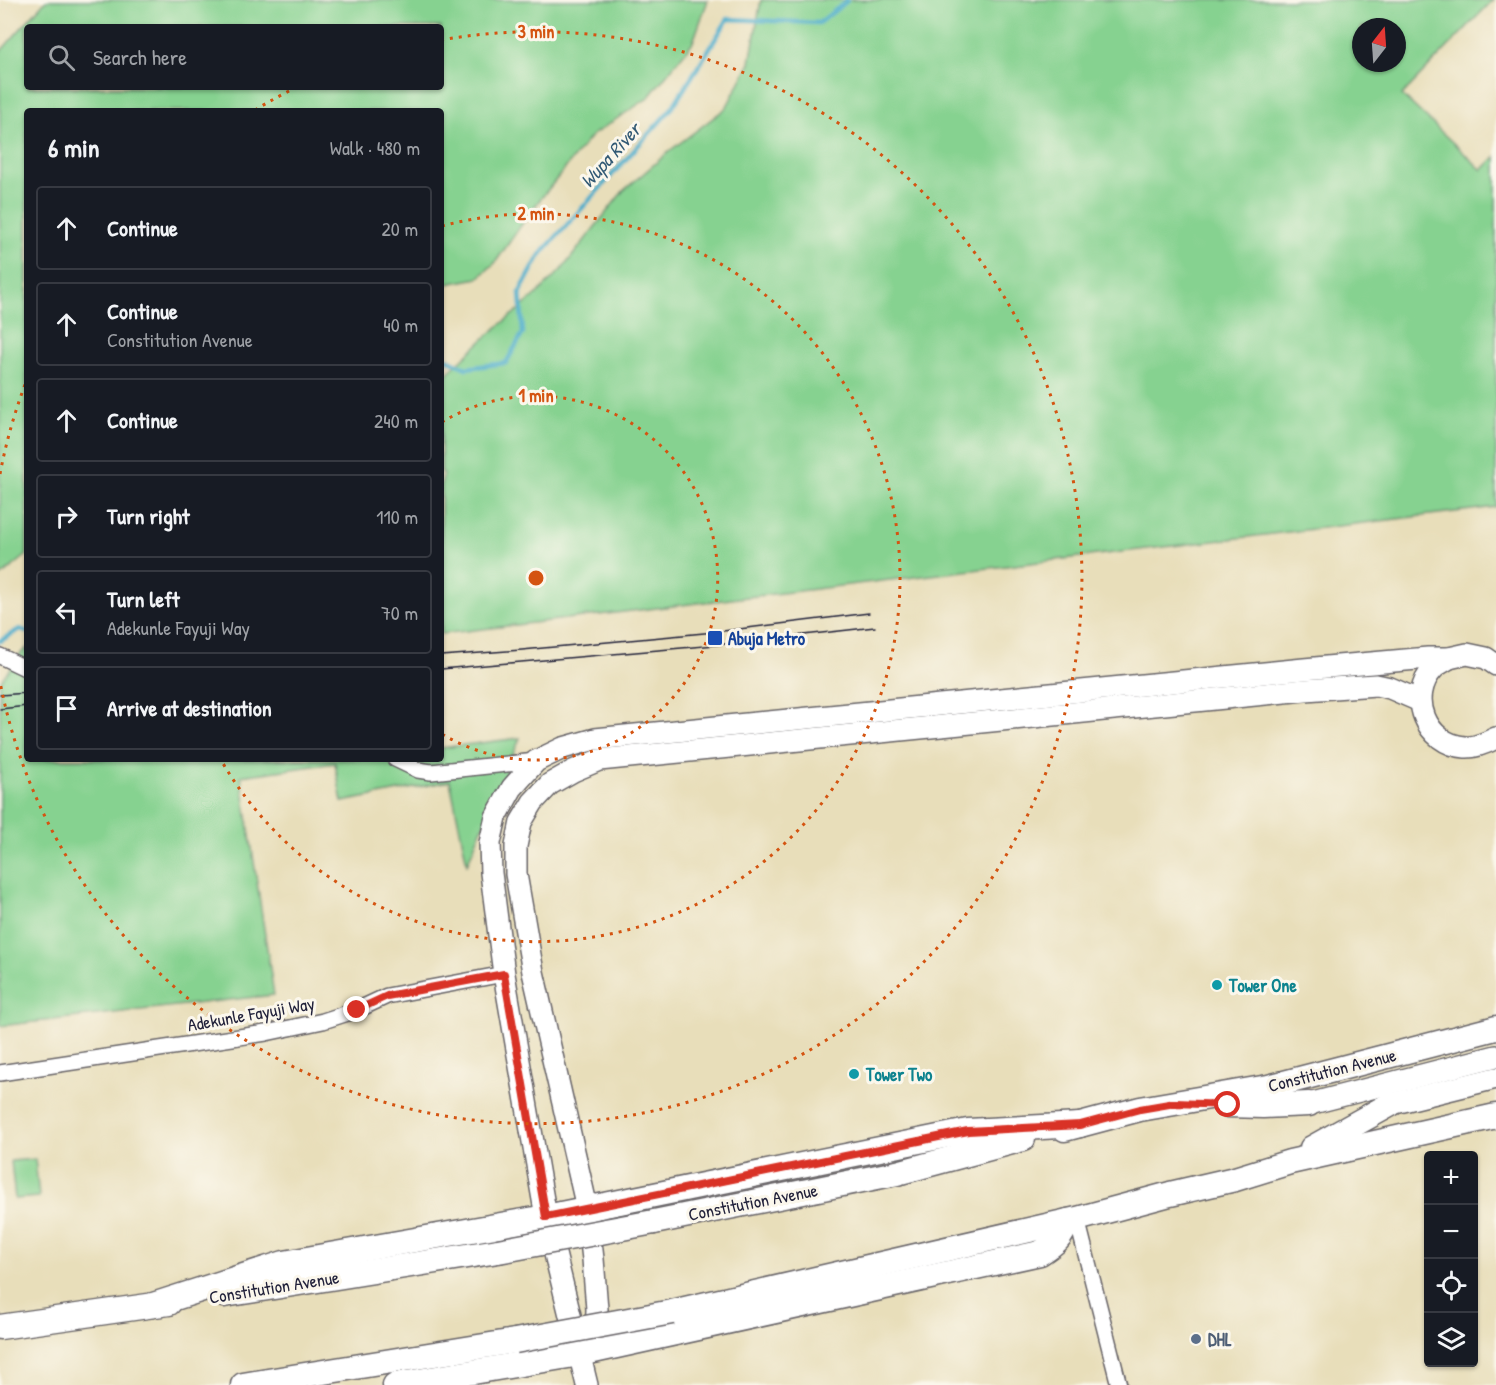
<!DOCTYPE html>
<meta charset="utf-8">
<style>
:root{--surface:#171b24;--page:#242831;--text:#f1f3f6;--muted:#9ea1a6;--line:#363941}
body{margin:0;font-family:"Patrick Hand",sans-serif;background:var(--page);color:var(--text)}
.controls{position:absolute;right:18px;bottom:18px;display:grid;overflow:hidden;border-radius:6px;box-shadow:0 2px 4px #0004}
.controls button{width:54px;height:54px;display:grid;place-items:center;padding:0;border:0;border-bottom:2px solid var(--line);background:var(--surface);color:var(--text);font:30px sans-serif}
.compass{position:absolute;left:1352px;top:18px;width:54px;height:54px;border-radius:50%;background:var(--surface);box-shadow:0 2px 4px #0004;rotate:17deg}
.stop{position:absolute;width:18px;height:18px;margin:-14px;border:4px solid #d93025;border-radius:50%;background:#fff}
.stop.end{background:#d93025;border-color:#fff;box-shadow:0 2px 6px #0008}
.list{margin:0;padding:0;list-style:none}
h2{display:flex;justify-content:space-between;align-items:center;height:78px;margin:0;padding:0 24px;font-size:26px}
h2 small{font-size:20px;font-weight:400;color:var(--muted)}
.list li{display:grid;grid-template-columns:39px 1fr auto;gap:18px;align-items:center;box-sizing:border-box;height:84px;margin:0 12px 12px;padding:0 12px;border:2px solid var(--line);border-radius:6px}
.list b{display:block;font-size:22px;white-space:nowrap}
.list p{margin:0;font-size:20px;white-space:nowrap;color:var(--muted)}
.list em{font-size:20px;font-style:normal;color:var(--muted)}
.icon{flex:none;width:33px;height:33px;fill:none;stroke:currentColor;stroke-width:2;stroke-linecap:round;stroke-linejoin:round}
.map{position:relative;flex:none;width:1496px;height:1385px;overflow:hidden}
.search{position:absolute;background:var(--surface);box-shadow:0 2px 4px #0004;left:24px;top:24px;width:420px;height:66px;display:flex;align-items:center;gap:15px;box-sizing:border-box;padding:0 21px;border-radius:6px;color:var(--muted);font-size:22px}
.panel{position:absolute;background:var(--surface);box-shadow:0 2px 4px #0004;left:24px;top:108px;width:420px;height:654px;border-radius:6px}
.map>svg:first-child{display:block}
.green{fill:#86d290;stroke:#547a66;stroke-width:1.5;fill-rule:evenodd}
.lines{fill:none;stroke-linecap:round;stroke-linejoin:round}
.stream{stroke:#4cadcb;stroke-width:4.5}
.street-casing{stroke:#676467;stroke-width:18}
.secondary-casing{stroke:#676467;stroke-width:24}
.primary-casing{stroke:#676467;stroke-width:27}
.street{stroke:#fff;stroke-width:15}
.secondary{stroke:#fff;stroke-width:21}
.primary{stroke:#fff;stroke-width:24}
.tram{stroke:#22223b;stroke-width:1.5}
.primary-bridge-casing{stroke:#676467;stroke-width:27;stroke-linecap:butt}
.primary-bridge{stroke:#fff;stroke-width:24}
.route{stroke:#d93025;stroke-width:8}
.ring{fill:none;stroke:#d45411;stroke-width:3;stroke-dasharray:3 6}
.transit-dot{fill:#1a4fb4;stroke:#fbf7ec;stroke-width:2}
.culture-dot{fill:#0f9aa8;stroke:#fbf7ec;stroke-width:2}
.service-dot{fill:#5c6f8a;stroke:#fbf7ec;stroke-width:2}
.labels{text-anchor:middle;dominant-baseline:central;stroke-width:6;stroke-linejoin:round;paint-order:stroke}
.transit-label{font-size:18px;font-weight:bold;fill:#164399;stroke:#fbf7ec;text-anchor:start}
.culture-label{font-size:18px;font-weight:bold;fill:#0d838f;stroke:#fbf7ec;text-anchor:start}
.street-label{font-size:18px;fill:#22223b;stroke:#fbf7ec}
.service-label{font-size:18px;font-weight:bold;fill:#4e5e75;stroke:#fbf7ec;text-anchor:start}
.water-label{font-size:20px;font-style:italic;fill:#335a75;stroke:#fbf7ec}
.centre{fill:#d45411;stroke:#fbf7ec;stroke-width:3}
.ring-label{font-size:18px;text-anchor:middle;font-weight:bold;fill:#d45411;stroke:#fbf7ec;stroke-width:6;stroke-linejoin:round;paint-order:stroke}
</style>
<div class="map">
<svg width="1496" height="1385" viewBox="0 0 1496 1385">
<rect width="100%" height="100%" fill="#fbf7ec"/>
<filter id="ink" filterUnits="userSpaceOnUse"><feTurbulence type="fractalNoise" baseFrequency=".0167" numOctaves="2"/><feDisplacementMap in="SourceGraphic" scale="12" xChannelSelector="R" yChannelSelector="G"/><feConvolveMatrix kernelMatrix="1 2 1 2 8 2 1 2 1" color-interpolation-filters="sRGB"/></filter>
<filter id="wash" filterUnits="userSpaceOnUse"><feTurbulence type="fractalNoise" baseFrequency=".008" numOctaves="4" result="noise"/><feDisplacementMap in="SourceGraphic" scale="24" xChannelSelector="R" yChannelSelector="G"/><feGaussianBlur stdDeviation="1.35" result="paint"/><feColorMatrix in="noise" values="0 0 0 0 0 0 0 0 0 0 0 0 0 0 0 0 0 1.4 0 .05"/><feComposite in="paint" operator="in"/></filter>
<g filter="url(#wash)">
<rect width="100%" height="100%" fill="#e8deba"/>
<g class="green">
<path d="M 46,0 L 708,0 L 693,42 L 648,98 L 591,136 L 531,211 L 495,263 L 478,278 L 441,285 L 441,111 L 27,111 L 27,555 L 0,577 L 0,52 ZM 27,27 L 441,27 L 441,87 L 27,87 Z"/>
<path d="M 761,0 L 1493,0 L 1402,95 L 1482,170 L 1496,156 L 1496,507 L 441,634 L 441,484 L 444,474 L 441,471 L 441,379 L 488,335 L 536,295 L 563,268 L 623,191 L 672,149 L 726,108 L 750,63 ZM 1361,27 L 1397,27 L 1397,63 L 1361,63 Z"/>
<path d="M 27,648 L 27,759 L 441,759 L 441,748 L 520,738 L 467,864 L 450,781 L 342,802 L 335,763 L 241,776 L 274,995 L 0,1026 L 0,682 L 21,653 Z"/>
<path d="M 35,1159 L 39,1197 L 15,1199 L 11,1161 Z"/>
</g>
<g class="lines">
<g class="stream">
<path d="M 441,356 L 466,368 L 506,363 L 523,333 L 520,292 L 540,255 L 672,108 L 728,19 L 819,23 L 847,1 L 846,0"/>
<path d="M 0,641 L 20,629 L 27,632"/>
</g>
</g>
</g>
<g filter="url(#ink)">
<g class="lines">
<defs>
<g id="street">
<path d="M 0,656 L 27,669"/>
<path d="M 395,759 L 418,770 L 431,772 L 536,761"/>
<path d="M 0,1073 L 266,1033 L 323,1021 L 357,1010 L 387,996 L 504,974"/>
<path d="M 1077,1219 L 1119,1385"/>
</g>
<g id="secondary">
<path d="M 1449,658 C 1445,661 1438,664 1434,668 C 1406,697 1427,745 1465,747 C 1474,748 1488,742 1496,738"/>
<path d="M 1309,1104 L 1496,1056"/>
<path d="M 1391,1104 L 1496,1078"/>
<path d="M 596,1343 L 597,1309 L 593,1259 L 587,1208 L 533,972 L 516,874 L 516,846 L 521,822 L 533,802 L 550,784 L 573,771 L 599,760 L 1305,690 L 1376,685 L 1390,688 L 1420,701"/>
<path d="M 587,1385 L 546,1217 L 504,974 L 491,873 L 490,843 L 496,817 L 512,788 L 536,761 L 563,748 L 595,739 L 1304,669 L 1428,658 L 1449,658 L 1467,654 L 1486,658 L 1496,665"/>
</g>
<g id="primary">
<path d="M 1227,1105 L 1263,1106 L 1309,1104"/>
<path d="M 1065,1129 L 1140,1109 L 1268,1087 L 1496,1028"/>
<path d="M 1312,1148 L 1391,1104"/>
<path d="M 654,1222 L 897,1173 L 1023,1139"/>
<path d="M 224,1295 L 498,1251"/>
<path d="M 153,1305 L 284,1263 L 546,1217 L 968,1131 L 1080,1125"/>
<path d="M 672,1312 L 1077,1219 L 1170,1194 L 1235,1179 L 1290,1162 L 1496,1116"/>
<path d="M 0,1327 L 169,1303"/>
<path d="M 243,1385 L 515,1341"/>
<path d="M 395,1385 L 580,1354 L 1040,1253 C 1056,1243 1061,1239 1068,1221"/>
</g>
</defs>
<use href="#street" class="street-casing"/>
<use href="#secondary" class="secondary-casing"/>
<use href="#primary" class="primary-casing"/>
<use href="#street" class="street"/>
<use href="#secondary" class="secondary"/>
<use href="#primary" class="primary"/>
<g class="tram">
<path d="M 441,656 L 522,650 L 715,632 L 869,613"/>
<path d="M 441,669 L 716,645 L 875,627"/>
<path d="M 0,695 L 27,693"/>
<path d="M 0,709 L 27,706"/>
</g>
<defs>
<g id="primary-bridge">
<path d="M 498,1251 L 654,1222"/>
<path d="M 515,1341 L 672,1312"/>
</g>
</defs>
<use href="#primary-bridge" class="primary-bridge-casing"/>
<use href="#primary-bridge" class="primary-bridge"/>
</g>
</g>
<g class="lines" filter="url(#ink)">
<path class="route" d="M 357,1010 L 387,996 L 504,974 L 546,1217 L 968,1131 L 1080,1125 L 1140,1109 L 1175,1103 L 1228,1105"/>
</g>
<g class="ring">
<path d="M442 422A182 182 0 1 1 442 734"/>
<path d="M442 226A364 364 0 1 1 221 760"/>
<path d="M0 474A546 546 0 0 1 26 382M255 110A546 546 0 0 1 297 87M441 40A546 546 0 1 1 0 682"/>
</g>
<rect class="transit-dot" x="707" y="630" width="16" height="16" rx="3"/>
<g class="culture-dot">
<circle cx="1217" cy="985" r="6"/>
<circle cx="854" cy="1074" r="6"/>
</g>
<circle class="service-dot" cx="1196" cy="1339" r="6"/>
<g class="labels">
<g class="transit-label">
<text x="728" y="638">Abuja Metro</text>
</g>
<g class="culture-label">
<text x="1229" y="985">Tower One</text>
<text x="866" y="1074">Tower Two</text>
</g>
<g class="street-label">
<text transform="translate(251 1014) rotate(-10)">Adekunle Fayuji Way</text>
<text transform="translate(1332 1070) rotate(-14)">Constitution Avenue</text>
<text transform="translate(753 1202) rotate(-11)">Constitution Avenue</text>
<text transform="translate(274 1287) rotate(-9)">Constitution Avenue</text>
</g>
<g class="service-label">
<text x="1208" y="1339">DHL</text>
</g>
<g class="water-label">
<text transform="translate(610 155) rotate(-48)">Wupa River</text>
</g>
</g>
<circle cx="536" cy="578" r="9" class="centre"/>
<g class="ring-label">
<text x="536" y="38">3 min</text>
<text x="536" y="220">2 min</text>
<text x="536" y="402">1 min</text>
</g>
</svg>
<div class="controls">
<button>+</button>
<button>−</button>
<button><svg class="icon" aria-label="locate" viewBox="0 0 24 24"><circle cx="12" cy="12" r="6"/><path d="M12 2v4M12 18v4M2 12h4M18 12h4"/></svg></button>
<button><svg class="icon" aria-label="layers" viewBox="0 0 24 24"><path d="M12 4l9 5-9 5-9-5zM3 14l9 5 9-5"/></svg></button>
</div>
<svg class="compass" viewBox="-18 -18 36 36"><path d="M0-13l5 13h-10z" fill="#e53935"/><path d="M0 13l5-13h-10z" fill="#9ea1a6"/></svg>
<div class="stop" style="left:1228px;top:1105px"></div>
<div class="stop end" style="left:357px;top:1010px"></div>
<div class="search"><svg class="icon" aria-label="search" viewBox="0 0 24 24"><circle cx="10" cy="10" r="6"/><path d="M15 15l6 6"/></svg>Search here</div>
<section class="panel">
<h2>6 min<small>Walk · 480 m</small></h2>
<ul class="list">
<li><svg class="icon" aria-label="ahead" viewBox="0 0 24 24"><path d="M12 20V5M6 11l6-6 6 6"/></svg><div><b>Continue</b></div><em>20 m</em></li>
<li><svg class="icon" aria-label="ahead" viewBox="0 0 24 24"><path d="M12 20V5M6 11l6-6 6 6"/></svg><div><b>Continue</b><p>Constitution Avenue</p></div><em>40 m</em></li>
<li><svg class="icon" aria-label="ahead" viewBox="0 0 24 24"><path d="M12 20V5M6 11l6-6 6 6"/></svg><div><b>Continue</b></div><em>240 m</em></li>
<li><svg class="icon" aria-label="right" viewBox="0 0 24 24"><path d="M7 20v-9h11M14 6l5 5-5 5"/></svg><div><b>Turn right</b></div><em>110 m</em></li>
<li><svg class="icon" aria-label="left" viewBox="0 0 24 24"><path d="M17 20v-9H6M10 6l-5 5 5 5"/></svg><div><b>Turn left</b><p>Adekunle Fayuji Way</p></div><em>70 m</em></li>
<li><svg class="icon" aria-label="arrive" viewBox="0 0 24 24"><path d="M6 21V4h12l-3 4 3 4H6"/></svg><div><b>Arrive at destination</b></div></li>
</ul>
</section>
</div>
